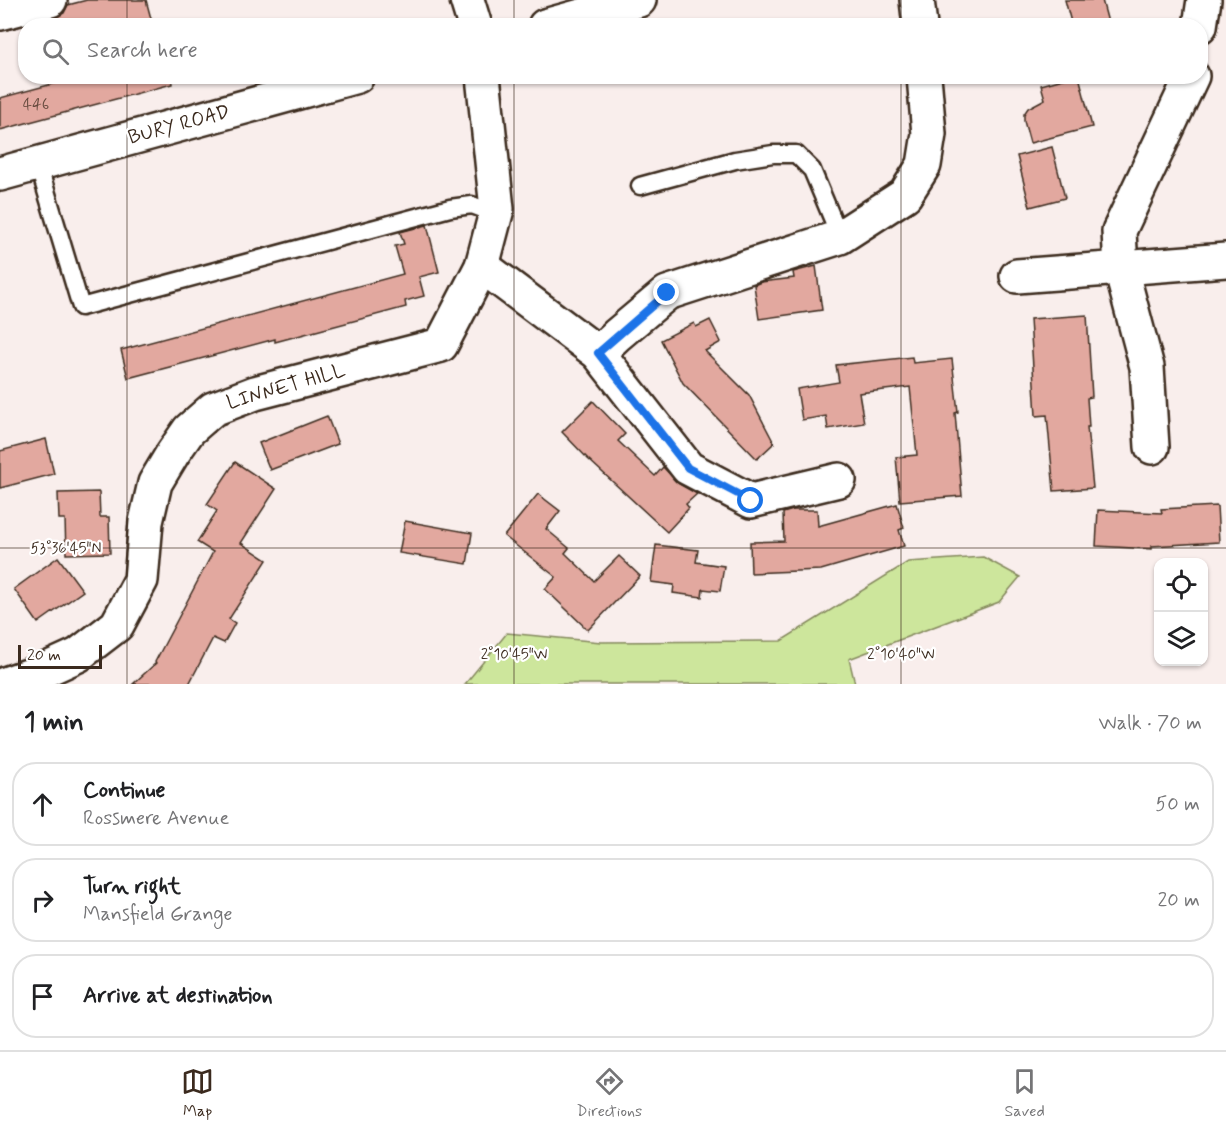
<!DOCTYPE html>
<meta charset="utf-8">
<style>
:root{--surface:#fff;--page:#f6f6f6;--text:#202124;--muted:#757577;--line:#e0e0e0;--accent:#3b2a1e}
body{margin:0;font-family:Mynerve,sans-serif;background:var(--page);color:var(--text)}
.controls{position:absolute;right:18px;bottom:18px;display:grid;overflow:hidden;border-radius:12px;box-shadow:0 2px 4px #0004}
.controls button{width:54px;height:54px;display:grid;place-items:center;padding:0;border:0;border-bottom:2px solid var(--line);background:var(--surface);color:var(--text);font:30px sans-serif}
.scale{position:absolute;left:18px;bottom:15px;width:84px;box-sizing:border-box;padding-left:6px;border:3px solid #3b2a1e;border-top:0;font-size:16px;line-height:21px;white-space:nowrap;color:#3b2a1e;-webkit-text-stroke:4px #fff;paint-order:stroke}
.stop{position:absolute;width:18px;height:18px;margin:-14px;border:4px solid #1a73e8;border-radius:50%;background:#fff}
.stop.end{background:#1a73e8;border-color:#fff;box-shadow:0 2px 6px #0008}
.list{margin:0;padding:0;list-style:none}
h2{display:flex;justify-content:space-between;align-items:center;height:78px;margin:0;padding:0 24px;font-size:26px}
h2 small{font-size:20px;font-weight:400;color:var(--muted)}
.list li{display:grid;grid-template-columns:39px 1fr auto;gap:18px;align-items:center;box-sizing:border-box;height:84px;margin:0 12px 12px;padding:0 12px;border:2px solid var(--line);border-radius:24px}
.list b{display:block;font-size:22px;white-space:nowrap}
.list p{margin:0;font-size:20px;white-space:nowrap;color:var(--muted)}
.list em{font-size:20px;font-style:normal;color:var(--muted)}
.icon{flex:none;width:33px;height:33px;fill:none;stroke:currentColor;stroke-width:2;stroke-linecap:round;stroke-linejoin:round}
.map{position:relative;flex:none;width:1226px;height:684px;overflow:hidden}
.search{position:absolute;background:var(--surface);box-shadow:0 2px 4px #0004;left:18px;right:18px;top:18px;height:66px;display:flex;align-items:center;gap:15px;box-sizing:border-box;padding:0 21px;border-radius:24px;color:var(--muted);font-size:22px}
.sheet{height:366px;background:var(--surface)}
nav{display:flex;justify-content:space-around;align-items:center;box-sizing:border-box;height:84px;border-top:2px solid var(--line);background:var(--surface);font-size:16px;color:var(--muted)}
nav a{display:grid;justify-items:center;gap:3px}
nav .on{color:var(--accent)}
.map>svg:first-child{display:block}
.green{fill:#cde69c;stroke:#84885d;stroke-width:1.5}
.building{fill:#e2a89f;stroke:#3b2a1e;stroke-width:1.5}
.lines{fill:none;stroke-linecap:round;stroke-linejoin:round}
.lane-casing{stroke:#3b2a1e;stroke-width:21}
.street-casing{stroke:#3b2a1e;stroke-width:38}
.secondary-casing{stroke:#3b2a1e;stroke-width:38}
.lane{stroke:#fff;stroke-width:16}
.street{stroke:#fff;stroke-width:33}
.secondary{stroke:#fff;stroke-width:33}
.route{stroke:#1a73e8;stroke-width:8}
.ticks{fill:none;stroke:#3b2a1e;stroke-width:1.5;stroke-opacity:0.45}
.labels{text-anchor:middle;dominant-baseline:central;stroke-width:4.5;stroke-linejoin:round;paint-order:stroke}
.number-label{font-size:16px;fill:#654a3e}
.street-label{font-size:20px;fill:#3b2a1e;stroke:#fff}
.ticks-label{font-size:15px;text-anchor:middle;fill:#3b2a1e;stroke:#fff;stroke-width:4.5;stroke-linejoin:round;paint-order:stroke}
</style>
<div class="map">
<svg width="1226" height="684" viewBox="0 0 1226 684">
<rect width="100%" height="100%" fill="#f9eeec"/>
<filter id="ink" filterUnits="userSpaceOnUse"><feTurbulence type="fractalNoise" baseFrequency=".0167" numOctaves="2"/><feDisplacementMap in="SourceGraphic" scale="12" xChannelSelector="R" yChannelSelector="G"/><feConvolveMatrix kernelMatrix="1 2 1 2 8 2 1 2 1" color-interpolation-filters="sRGB"/></filter>
<g filter="url(#ink)">
<path class="green" d="M 983,557 L 1020,577 L 999,602 L 849,659 L 855,684 L 465,684 L 507,633 L 601,642 L 781,641 L 908,562 Z"/>
<g class="building">
<path d="M 87,0 L 146,0 L 153,26 L 26,26 L 55,18 L 64,13 L 68,5 Z"/>
<path d="M 1065,0 L 1102,0 L 1109,26 L 1072,26 Z"/>
<path d="M 82,76 L 171,76 L 172,84 L 0,130 L 0,98 Z"/>
<path d="M 1074,76 L 1079,76 L 1092,127 L 1030,143 L 1024,121 L 1024,114 L 1028,108 L 1045,99 L 1041,85 Z"/>
<path d="M 1052,147 L 1065,198 L 1030,207 L 1017,156 Z"/>
<path d="M 427,225 L 439,272 L 419,277 L 424,296 L 405,301 L 406,307 L 275,342 L 275,339 L 128,378 L 121,350 L 403,274 L 395,246 L 404,244 L 400,232 Z"/>
<path d="M 816,266 L 822,310 L 759,319 L 754,285 L 761,282 L 794,278 L 793,272 Z"/>
<path d="M 1087,315 L 1092,397 L 1087,398 L 1089,427 L 1087,427 L 1093,488 L 1054,491 L 1047,415 L 1036,416 L 1030,319 Z"/>
<path d="M 710,320 L 721,342 L 705,351 L 749,395 L 774,443 L 757,459 L 683,383 L 661,340 L 694,323 L 696,327 Z"/>
<path d="M 912,357 L 913,363 L 952,359 L 958,412 L 955,413 L 962,496 L 900,501 L 896,457 L 917,455 L 910,387 L 859,393 L 864,423 L 828,429 L 826,416 L 802,420 L 797,389 L 839,382 L 836,365 Z"/>
<path d="M 593,401 L 625,434 L 618,441 L 655,476 L 663,467 L 679,484 L 697,494 L 686,504 L 689,508 L 667,532 L 588,459 L 562,432 Z"/>
<path d="M 327,416 L 338,444 L 270,470 L 259,443 Z"/>
<path d="M 46,439 L 54,474 L 0,488 L 0,451 Z"/>
<path d="M 235,462 L 276,489 L 241,543 L 267,560 L 229,619 L 235,623 L 224,643 L 213,638 L 189,684 L 133,684 L 156,663 L 155,662 L 213,552 L 197,542 L 217,511 L 207,504 Z"/>
<path d="M 99,492 L 100,517 L 109,517 L 110,553 L 66,554 L 65,519 L 59,519 L 58,493 Z"/>
<path d="M 538,494 L 560,511 L 546,529 L 569,548 L 565,553 L 594,581 L 619,556 L 640,576 L 588,630 L 545,589 L 556,577 L 504,536 Z"/>
<path d="M 897,504 L 904,528 L 899,530 L 904,546 L 821,570 L 751,573 L 750,542 L 784,541 L 783,513 L 793,510 L 817,510 L 818,526 Z"/>
<path d="M 1217,506 L 1219,542 L 1152,546 L 1152,549 L 1096,546 L 1098,510 L 1162,513 L 1161,509 Z"/>
<path d="M 405,521 L 472,533 L 467,564 L 399,553 Z"/>
<path d="M 656,545 L 698,550 L 696,562 L 724,566 L 720,591 L 703,589 L 702,597 L 673,593 L 674,585 L 651,582 Z"/>
<path d="M 58,557 L 83,591 L 38,623 L 14,589 Z"/>
</g>
<g class="lines">
<defs>
<g id="lane">
<path d="M 38,164 L 81,307 L 450,208 L 472,205 L 496,214"/>
<path d="M 640,186 L 735,160 L 773,154 L 796,154 L 812,170 L 840,237"/>
</g>
<g id="street">
<path d="M 467,0 L 475,26"/>
<path d="M 917,0 L 920,26"/>
<path d="M 0,13 L 50,0"/>
<path d="M 1200,26 L 1204,0"/>
<path d="M 482,266 L 598,353 L 688,468 L 751,501 L 839,480"/>
<path d="M 1017,276 L 1226,260"/>
<path d="M 598,353 L 617,335 L 667,293 L 840,237 L 905,195 L 924,165 L 929,134 L 924,76"/>
<path d="M 1152,447 L 1147,367 L 1121,269 L 1119,231 L 1192,76"/>
<path d="M 5,684 L 45,670 L 78,655 L 117,625 L 141,580 L 146,522 L 155,483 L 173,453 L 189,430 L 213,409 L 255,393 L 441,345 L 482,266 L 497,209 L 483,76"/>
</g>
<g id="secondary">
<path d="M 545,26 L 639,0"/>
<path d="M 0,174 L 357,76"/>
</g>
</defs>
<use href="#lane" class="lane-casing"/>
<use href="#street" class="street-casing"/>
<use href="#secondary" class="secondary-casing"/>
<use href="#lane" class="lane"/>
<use href="#street" class="street"/>
<use href="#secondary" class="secondary"/>
</g>
</g>
<g class="lines" filter="url(#ink)">
<path class="route" d="M 667,293 L 598,353 L 688,468 L 751,501"/>
</g>
<path class="ticks" d="M 127,0 L 127,26M 514,0 L 514,26M 901,0 L 901,26M 127,76 L 127,684M 514,76 L 514,684M 901,76 L 901,684M 0,548 L 1226,548"/>
<g class="labels">
<g class="number-label">
<text x="36" y="104">446</text>
</g>
<g class="street-label">
<text transform="translate(179 125) rotate(-15)">BURY ROAD</text>
<text transform="translate(286 387) rotate(-16)">LINNET HILL</text>
</g>
</g>
<g class="ticks-label">
<text x="66" y="553">53°36'45"N</text>
<text x="514" y="659">2°10'45"W</text>
<text x="901" y="659">2°10'40"W</text>
</g>
</svg>
<div class="controls">
<button><svg class="icon" aria-label="locate" viewBox="0 0 24 24"><circle cx="12" cy="12" r="6"/><path d="M12 2v4M12 18v4M2 12h4M18 12h4"/></svg></button>
<button><svg class="icon" aria-label="layers" viewBox="0 0 24 24"><path d="M12 4l9 5-9 5-9-5zM3 14l9 5 9-5"/></svg></button>
</div>
<div class="scale">20 m</div>
<div class="stop" style="left:751px;top:501px"></div>
<div class="stop end" style="left:667px;top:293px"></div>
<div class="search"><svg class="icon" aria-label="search" viewBox="0 0 24 24"><circle cx="10" cy="10" r="6"/><path d="M15 15l6 6"/></svg>Search here</div>
</div>
<section class="sheet">
<h2>1 min<small>Walk · 70 m</small></h2>
<ul class="list">
<li><svg class="icon" aria-label="ahead" viewBox="0 0 24 24"><path d="M12 20V5M6 11l6-6 6 6"/></svg><div><b>Continue</b><p>Rossmere Avenue</p></div><em>50 m</em></li>
<li><svg class="icon" aria-label="right" viewBox="0 0 24 24"><path d="M7 20v-9h11M14 6l5 5-5 5"/></svg><div><b>Turn right</b><p>Mansfield Grange</p></div><em>20 m</em></li>
<li><svg class="icon" aria-label="arrive" viewBox="0 0 24 24"><path d="M6 21V4h12l-3 4 3 4H6"/></svg><div><b>Arrive at destination</b></div></li>
</ul>
</section>
<nav>
<a class="on"><svg class="icon" aria-label="map" viewBox="0 0 24 24"><path d="M3 6l6-2 6 2 6-2v14l-6 2-6-2-6 2zM9 4v14M15 6v14"/></svg>Map</a>
<a><svg class="icon" aria-label="directions" viewBox="0 0 24 24"><path d="M12 3l9 9-9 9-9-9zM9 14v-3h6M13 9l2 2-2 2"/></svg>Directions</a>
<a><svg class="icon" aria-label="saved" viewBox="0 0 24 24"><path d="M7 4h10v16l-5-4-5 4z"/></svg>Saved</a>
</nav>
